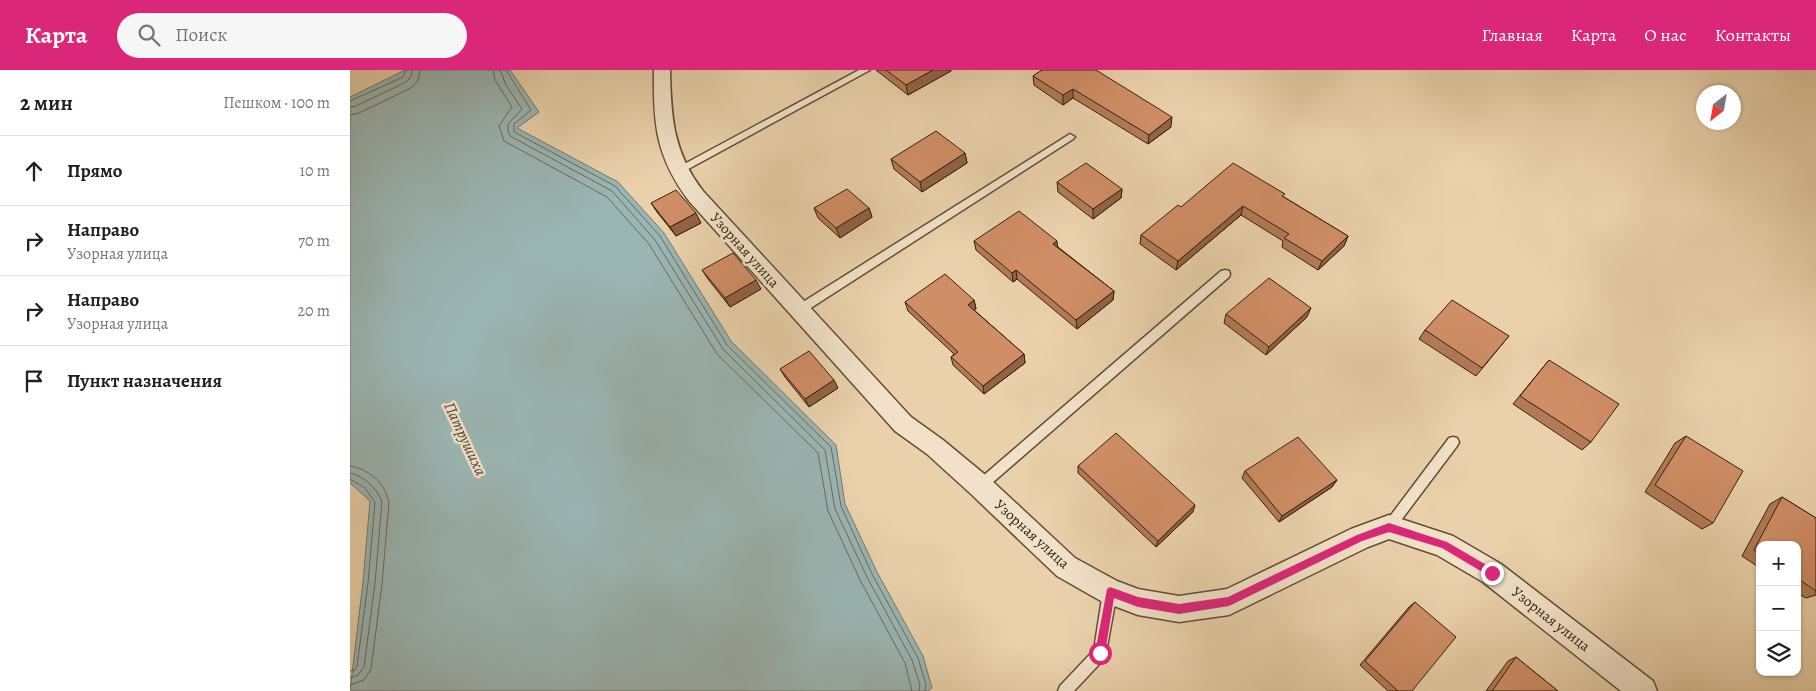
<!DOCTYPE html>
<html lang="ru">
<meta charset="utf-8">
<style>
:root{--surface:#fff;--page:#f6f6f6;--text:#202124;--muted:#757577;--line:#e0e0e0;--accent:#db2777}
body{margin:0;font-family:Alegreya,serif;background:var(--page);color:var(--text)}
.controls{position:absolute;right:15px;bottom:15px;display:grid;overflow:hidden;border-radius:10px;box-shadow:0 1px 4px #0004}
.controls button{width:45px;height:45px;display:grid;place-items:center;padding:0;border:0;border-bottom:1px solid var(--line);background:var(--surface);color:var(--text);font:25px sans-serif}
.compass{position:absolute;left:1346px;top:15px;width:45px;height:45px;border-radius:50%;background:var(--surface);box-shadow:0 1px 4px #0004;rotate:211deg}
.stop{position:absolute;width:15px;height:15px;margin:-11px;border:4px solid #db2777;border-radius:50%;background:#fff}
.stop.end{background:#db2777;border-color:#fff;box-shadow:0 1px 5px #0008}
.list{margin:0;padding:0;list-style:none}
h2{display:flex;justify-content:space-between;align-items:center;height:65px;margin:0;padding:0 20px;font-size:21px}
h2 small{font-size:16px;font-weight:400;color:var(--muted)}
.list li{display:grid;grid-template-columns:32px 1fr auto;gap:15px;align-items:center;box-sizing:border-box;height:70px;padding:0 20px;border-top:1px solid var(--line)}
.list b{display:block;font-size:19px;white-space:nowrap}
.list p{margin:0;font-size:16px;white-space:nowrap;color:var(--muted)}
.list em{font-size:16px;font-style:normal;color:var(--muted)}
.icon{flex:none;width:28px;height:28px;fill:none;stroke:currentColor;stroke-width:2;stroke-linecap:round;stroke-linejoin:round}
.map{position:relative;flex:none;width:1466px;height:621px;overflow:hidden}
header{display:flex;align-items:center;gap:30px;box-sizing:border-box;height:70px;padding:0 25px;background:var(--accent);color:#fff}
header strong{font-size:24px}
nav{display:flex;gap:28px;margin-inline-start:auto;font-size:18px}
.search{width:350px;height:45px;background:var(--page);display:flex;align-items:center;gap:12px;box-sizing:border-box;padding:0 18px;border-radius:28px;color:var(--muted);font-size:19px}
main{display:flex}
aside{flex:1;background:var(--surface)}
.map>svg:first-child{display:block}
.water{fill:#9bb5b3;stroke:#717a70}
.lines{fill:none;stroke-linecap:round;stroke-linejoin:round}
.shore{stroke:#676c5f;stroke-width:1}
.lane-casing{stroke:#614e33;stroke-width:3}
.street-casing{stroke:#614e33;stroke-width:3}
.lane{fill:#f1e1c8;fill-rule:evenodd}
.street{fill:#f1e1c8;fill-rule:evenodd}
.wall{fill:#b37a58;stroke:#33220b}
.shaded-wall{fill:#926347;stroke:#33220b}
.building{fill:#d08e66;stroke:#33220b}
.route{fill:#db2777}
.labels{text-anchor:middle;dominant-baseline:central;stroke-width:5;stroke-linejoin:round;paint-order:stroke}
.street-label{font-size:15px;fill:#33220b;stroke:#f1e1c8}
.water-label{font-size:16px;font-style:italic;fill:#4d4735;stroke:#f1e1c8}
</style>
<header>
<strong>Карта</strong>
<div class="search"><svg class="icon" aria-label="search" viewBox="0 0 24 24"><circle cx="10" cy="10" r="6"/><path d="M15 15l6 6"/></svg>Поиск</div>
<nav><a>Главная</a><a>Карта</a><a>О нас</a><a>Контакты</a></nav>
</header>
<main>
<aside>
<h2>2 мин<small>Пешком · 100 m</small></h2>
<ul class="list">
<li><svg class="icon" aria-label="ahead" viewBox="0 0 24 24"><path d="M12 20V5M6 11l6-6 6 6"/></svg><div><b>Прямо</b></div><em>10 m</em></li>
<li><svg class="icon" aria-label="right" viewBox="0 0 24 24"><path d="M7 20v-9h11M14 6l5 5-5 5"/></svg><div><b>Направо</b><p>Узорная улица</p></div><em>70 m</em></li>
<li><svg class="icon" aria-label="right" viewBox="0 0 24 24"><path d="M7 20v-9h11M14 6l5 5-5 5"/></svg><div><b>Направо</b><p>Узорная улица</p></div><em>20 m</em></li>
<li><svg class="icon" aria-label="arrive" viewBox="0 0 24 24"><path d="M6 21V4h12l-3 4 3 4H6"/></svg><div><b>Пункт назначения</b></div></li>
</ul>
</aside>
<div class="map">
<svg width="1466" height="621" viewBox="0 0 1466 621">
<rect width="100%" height="100%" fill="#ead1ab"/>
<filter id="stains"><feTurbulence type="fractalNoise" baseFrequency=".004" numOctaves="4"/><feColorMatrix values="0 0 0 0 .2 0 0 0 0 .09 0 0 0 0 .02 0 0 0 .5 -.17"/></filter>
<radialGradient id="worn" r=".72"><stop offset=".6" stop-color="#630" stop-opacity="0"/><stop offset="1" stop-color="#630" stop-opacity=".3"/></radialGradient>
<path class="water" d="M 55,0 L 160,0 L 189,42 L 167,58 L 268,112 L 314,163 L 381,271 L 486,375 L 495,434 L 527,502 L 573,586 L 582,618 L 578,621 L 0,621 L 13,512 L 20,431 L 0,413 L 0,27 Z"/>
<g class="lines">
<g class="shore">
<path d="M 143,0 L 145,10 L 162,37 L 149,56 L 154,71 L 257,127 L 299,174 L 367,284 L 468,383 L 478,441 L 510,510 L 555,593 L 562,621"/>
<path d="M 150,0 L 156,15 L 172,39 L 158,54 L 158,61 L 160,66 L 262,121 L 305,170 L 373,279 L 475,380 L 485,439 L 517,507 L 562,590 L 570,615 L 569,621"/>
<path d="M 156,0 L 181,40 L 164,54 L 164,62 L 265,116 L 310,166 L 377,275 L 481,377 L 491,436 L 522,504 L 568,588 L 576,615 L 575,621"/>
<path d="M 0,31 L 53,7 L 56,0"/>
<path d="M 0,37 L 6,36 L 56,12 L 61,7 L 62,0"/>
<path d="M 0,45 L 9,43 L 61,18 L 68,10 L 70,0"/>
<path d="M 0,396 C 19,399 35,413 39,432 L 32,514 L 21,599 L 14,610 L 0,615"/>
<path d="M 0,403 C 14,406 27,418 32,432 L 25,513 L 14,597 L 8,605 L 0,608"/>
<path d="M 0,409 L 15,418 L 25,432 L 18,513 L 7,596 L 5,600 L 0,601"/>
</g>
<defs>
<g id="lane">
<path d="M 509,0 L 520,0 L 331,103 L 325,103 L 323,101 L 325,99 Z"/>
<path d="M 720,64 L 725,67 L 723,69 L 453,243 L 445,243 L 444,240 L 445,237 Z"/>
<path d="M 875,200 L 879,201 L 880,204 L 879,207 L 634,420 L 630,422 L 626,420 L 624,416 L 626,412 L 871,201 Z"/>
<path d="M 1103,367 L 1107,368 L 1109,372 L 1107,376 L 1043,461 L 1039,463 L 1035,461 L 1033,457 L 1035,453 L 1099,368 Z"/>
<path d="M 760,516 L 765,517 L 767,522 L 755,588 L 724,621 L 708,621 L 710,616 L 744,580 L 753,522 L 755,517 Z"/>
</g>
<path id="street" d="M 304,0 L 320,0 C 321,47 323,82 353,121 L 561,347 L 593,370 L 639,408 L 725,488 L 767,511 L 788,519 L 829,526 L 877,519 L 1001,459 L 1039,445 L 1103,466 L 1151,494 L 1303,611 L 1307,621 L 1271,621 L 1133,512 L 1087,485 L 1039,469 L 1018,477 L 879,545 L 829,552 L 788,545 L 751,531 L 707,506 L 621,424 L 577,384 L 545,361 L 339,131 C 306,87 303,54 304,0 Z"/>
</defs>
<use href="#lane" class="lane-casing"/>
<use href="#street" class="street-casing"/>
<use href="#lane" class="lane"/>
<use href="#street" class="street"/>
</g>
<g class="wall">
<path d="M 526,0 L 601,0 L 601,1 L 558,25 Z"/>
<path d="M 692,0 L 821,57 L 798,74 L 723,28 L 713,35 L 684,15 L 683,6 Z"/>
<path d="M 615,83 L 617,93 L 572,122 L 544,99 L 541,89 Z"/>
<path d="M 707,112 L 772,119 L 771,128 L 743,149 L 708,122 Z"/>
<path d="M 934,127 L 998,166 L 994,176 L 968,200 L 932,177 L 933,171 L 891,145 L 826,200 L 790,174 L 791,165 L 831,137 Z"/>
<path d="M 301,133 L 351,153 L 326,166 L 307,142 Z"/>
<path d="M 464,138 L 519,138 L 522,147 L 490,168 L 468,148 Z"/>
<path d="M 624,171 L 708,177 L 764,221 L 763,230 L 727,259 L 667,209 L 663,212 L 626,180 Z"/>
<path d="M 352,200 L 411,219 L 380,237 L 358,209 Z"/>
<path d="M 624,230 L 626,239 L 624,240 L 674,284 L 675,293 L 634,324 L 603,295 L 601,287 L 604,284 L 558,241 L 555,232 Z"/>
<path d="M 876,244 L 957,247 L 916,285 L 874,253 Z"/>
<path d="M 1075,260 L 1159,266 L 1126,306 L 1069,269 Z"/>
<path d="M 1199,290 L 1241,372 L 1232,380 L 1163,334 Z"/>
<path d="M 430,299 L 488,318 L 459,337 L 435,307 Z"/>
<path d="M 1336,366 L 1363,453 L 1352,459 L 1295,422 L 1325,373 Z"/>
<path d="M 728,396 L 843,442 L 806,477 L 728,403 Z"/>
<path d="M 895,401 L 987,410 L 982,417 L 929,452 L 892,408 Z"/>
<path d="M 1432,427 L 1466,448 L 1466,525 L 1456,528 L 1447,523 L 1447,475 L 1410,475 L 1410,498 L 1392,486 L 1420,434 Z"/>
<path d="M 1065,532 L 1062,621 L 1038,621 L 1010,595 L 1059,537 Z"/>
<path d="M 1166,587 L 1208,621 L 1136,621 L 1158,591 Z"/>
</g>
<g class="shaded-wall">
<path d="M 583,0 L 601,0 L 601,1 L 558,25 L 556,15 Z"/>
<path d="M 723,19 L 723,28 L 713,35 L 713,25 Z"/>
<path d="M 822,47 L 821,57 L 798,74 L 799,65 Z"/>
<path d="M 615,83 L 617,93 L 572,122 L 570,112 Z"/>
<path d="M 772,119 L 771,128 L 743,149 L 743,139 Z"/>
<path d="M 893,136 L 891,145 L 826,200 L 828,191 Z"/>
<path d="M 519,138 L 522,147 L 490,168 L 486,158 Z"/>
<path d="M 346,143 L 351,153 L 326,166 L 320,157 Z"/>
<path d="M 998,166 L 994,176 L 968,200 L 972,191 Z"/>
<path d="M 707,171 L 708,180 L 703,174 Z"/>
<path d="M 666,200 L 667,209 L 663,212 L 662,203 Z"/>
<path d="M 406,210 L 411,219 L 380,237 L 375,228 Z"/>
<path d="M 764,221 L 763,230 L 727,259 L 726,250 Z"/>
<path d="M 624,230 L 626,239 L 619,243 L 618,235 Z"/>
<path d="M 961,238 L 957,247 L 916,285 L 919,277 Z"/>
<path d="M 674,284 L 675,293 L 634,324 L 633,316 Z"/>
<path d="M 484,310 L 488,318 L 459,337 L 455,329 Z"/>
<path d="M 987,410 L 982,417 L 929,452 L 932,446 Z"/>
<path d="M 845,435 L 843,442 L 806,477 L 808,471 Z"/>
</g>
<g class="building">
<path d="M 536,0 L 583,0 L 556,15 Z"/>
<path d="M 692,0 L 746,0 L 822,47 L 799,65 L 723,19 L 713,25 L 683,6 Z"/>
<path d="M 586,61 L 615,83 L 570,112 L 541,89 Z"/>
<path d="M 736,93 L 772,119 L 743,139 L 707,112 Z"/>
<path d="M 883,93 L 935,124 L 932,126 L 998,166 L 972,191 L 934,168 L 939,164 L 893,136 L 828,191 L 791,165 L 828,135 L 831,137 Z"/>
<path d="M 497,119 L 519,138 L 486,158 L 464,138 Z"/>
<path d="M 326,120 L 346,143 L 320,157 L 301,133 Z"/>
<path d="M 669,141 L 707,171 L 703,174 L 764,221 L 726,250 L 666,200 L 662,203 L 624,171 Z"/>
<path d="M 383,183 L 406,210 L 375,228 L 352,200 Z"/>
<path d="M 595,204 L 624,230 L 618,235 L 674,284 L 633,316 L 601,287 L 608,282 L 555,232 Z"/>
<path d="M 919,208 L 961,238 L 919,277 L 876,244 Z"/>
<path d="M 1102,230 L 1159,266 L 1132,298 L 1075,260 Z"/>
<path d="M 459,281 L 484,310 L 455,329 L 430,299 Z"/>
<path d="M 1199,290 L 1269,334 L 1241,372 L 1170,326 Z"/>
<path d="M 766,363 L 845,435 L 808,471 L 728,396 Z"/>
<path d="M 1336,366 L 1393,401 L 1363,453 L 1305,415 Z"/>
<path d="M 948,367 L 987,410 L 932,446 L 895,401 Z"/>
<path d="M 1432,427 L 1466,448 L 1466,521 L 1447,508 L 1447,475 L 1410,475 L 1410,484 L 1404,480 Z"/>
<path d="M 1065,532 L 1106,567 L 1062,621 L 1048,621 L 1015,591 Z"/>
<path d="M 1166,587 L 1208,621 L 1142,621 Z"/>
</g>
<path class="route" d="M 1039,453 L 1097,472 L 1145,500 L 1145,506 L 1139,506 L 1092,478 L 1039,462 L 1012,471 L 879,536 L 829,544 L 788,537 L 764,528 L 755,583 L 754,587 L 747,587 L 745,583 L 757,519 L 760,517 L 788,527 L 829,534 L 878,527 L 1007,465 Z"/>
<g class="labels">
<g class="street-label">
<text transform="translate(395 180) rotate(48)">Узорная улица</text>
<text transform="translate(682 464) rotate(42)">Узорная улица</text>
<text transform="translate(1201 549) rotate(38)">Узорная улица</text>
</g>
<g class="water-label">
<text transform="translate(115 369) rotate(65)">Патрушиха</text>
</g>
</g>
<rect width="100%" height="100%" filter="url(#stains)"/>
<rect width="100%" height="100%" fill="url(#worn)"/>
</svg>
<div class="controls">
<button>+</button>
<button>−</button>
<button><svg class="icon" aria-label="layers" viewBox="0 0 24 24"><path d="M12 4l9 5-9 5-9-5zM3 14l9 5 9-5"/></svg></button>
</div>
<svg class="compass" viewBox="-18 -18 36 36"><path d="M0-13l5 13h-10z" fill="#e53935"/><path d="M0 13l5-13h-10z" fill="#757577"/></svg>
<div class="stop" style="left:750px;top:583px"></div>
<div class="stop end" style="left:1142px;top:503px"></div>
</div>
</main>
